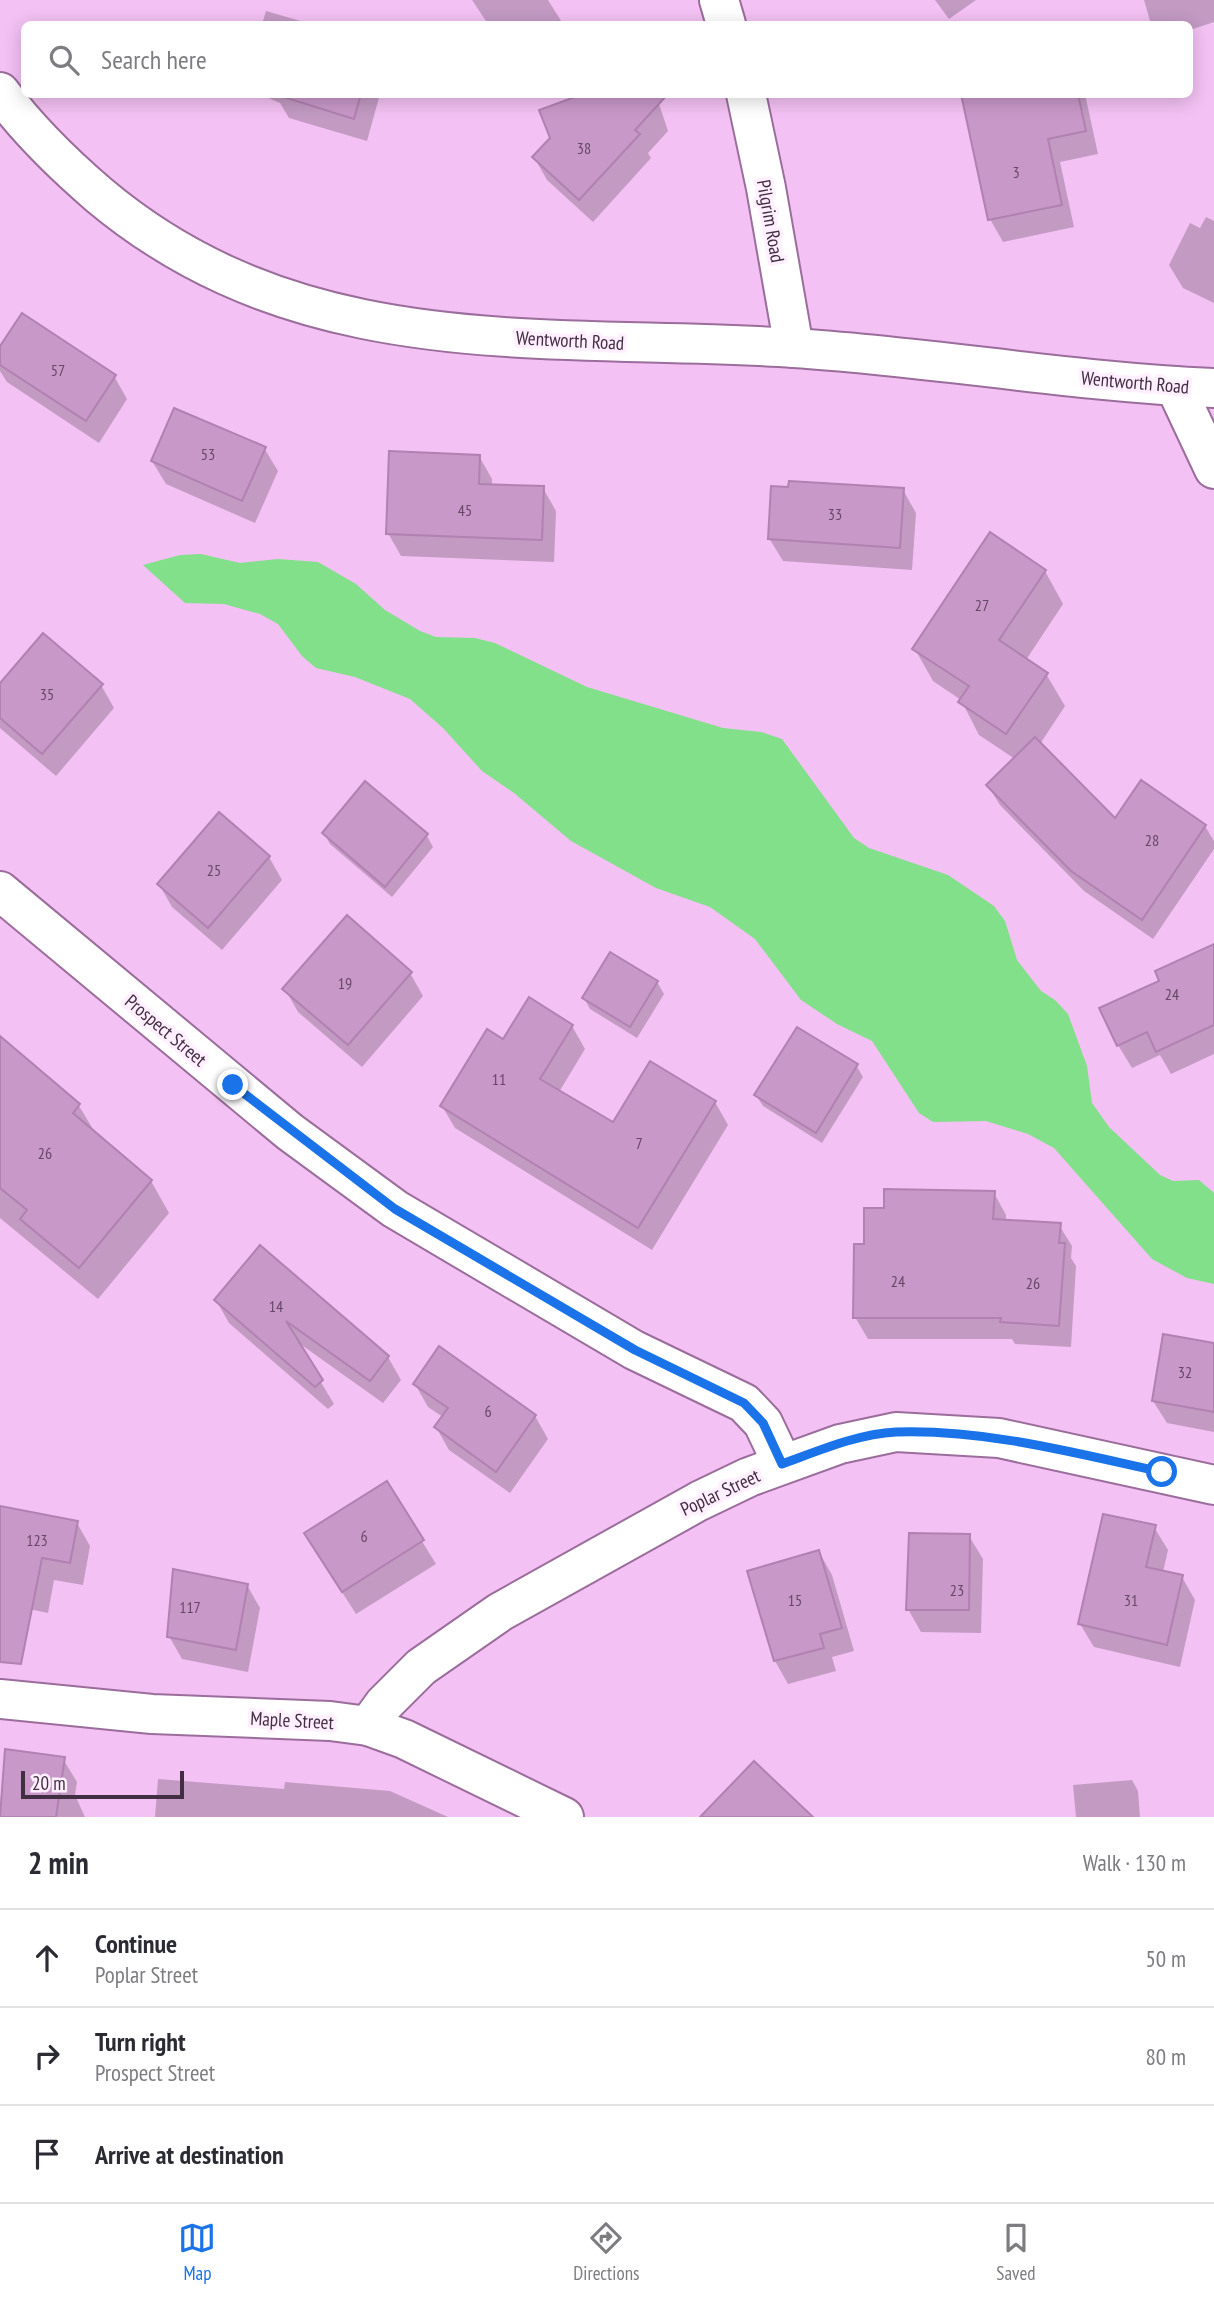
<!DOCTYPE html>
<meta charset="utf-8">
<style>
:root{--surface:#fff;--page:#f2f2f3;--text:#2b2b33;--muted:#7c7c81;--line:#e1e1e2;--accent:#1a73e8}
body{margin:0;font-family:"PT Sans Narrow",sans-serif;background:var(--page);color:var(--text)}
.scale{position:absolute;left:21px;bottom:18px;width:163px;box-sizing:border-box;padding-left:7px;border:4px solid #422e42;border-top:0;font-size:19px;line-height:24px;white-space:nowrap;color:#422e42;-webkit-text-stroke:5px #ffefff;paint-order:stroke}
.stop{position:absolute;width:21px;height:21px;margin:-16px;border:5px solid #1a73e8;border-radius:50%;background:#fff}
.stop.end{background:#1a73e8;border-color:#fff;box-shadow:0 2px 7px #0008}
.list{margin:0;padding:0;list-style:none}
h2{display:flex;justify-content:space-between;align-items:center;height:91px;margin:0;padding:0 28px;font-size:30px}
h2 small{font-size:23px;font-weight:400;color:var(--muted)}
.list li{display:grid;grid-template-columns:46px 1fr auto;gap:21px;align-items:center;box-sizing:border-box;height:98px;padding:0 28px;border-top:2px solid var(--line)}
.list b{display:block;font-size:26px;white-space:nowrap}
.list p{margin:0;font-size:23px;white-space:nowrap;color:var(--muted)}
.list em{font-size:23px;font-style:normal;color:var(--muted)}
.icon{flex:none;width:38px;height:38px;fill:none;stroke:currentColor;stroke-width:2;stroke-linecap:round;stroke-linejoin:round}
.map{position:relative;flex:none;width:1214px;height:1817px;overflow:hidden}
.search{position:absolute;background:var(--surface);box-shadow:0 4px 18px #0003;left:21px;right:21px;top:21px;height:77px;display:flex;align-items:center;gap:18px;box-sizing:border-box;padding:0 24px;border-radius:10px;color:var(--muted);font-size:26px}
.sheet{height:385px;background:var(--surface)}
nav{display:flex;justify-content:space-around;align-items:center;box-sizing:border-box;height:98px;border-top:2px solid var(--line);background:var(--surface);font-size:19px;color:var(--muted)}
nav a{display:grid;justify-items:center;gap:4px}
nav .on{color:var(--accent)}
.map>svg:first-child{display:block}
.green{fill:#82df8a}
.shadow{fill:#0003}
.building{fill:#c898c8;stroke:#b181b1;stroke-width:2}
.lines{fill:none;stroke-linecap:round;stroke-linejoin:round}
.minor-casing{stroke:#9a6d9b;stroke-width:42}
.minor{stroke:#fff;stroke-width:38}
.route{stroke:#1a73e8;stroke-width:9}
.labels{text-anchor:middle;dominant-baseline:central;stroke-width:7;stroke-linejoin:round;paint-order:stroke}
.number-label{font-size:16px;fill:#644864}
.street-label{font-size:19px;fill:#422e42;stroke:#ffefff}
</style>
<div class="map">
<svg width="1214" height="1817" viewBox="0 0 1214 1817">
<rect width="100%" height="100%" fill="#f3c1f3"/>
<path class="green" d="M 201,554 L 240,563 L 278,559 L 318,562 L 356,584 L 385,610 L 420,631 L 436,637 L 475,638 L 495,643 L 587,687 L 723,728 L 761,732 L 782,739 L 854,838 L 869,848 L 948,875 L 994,906 L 1005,921 L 1017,960 L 1041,991 L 1055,1000 L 1068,1014 L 1087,1066 L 1092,1103 L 1109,1127 L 1160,1175 L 1173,1181 L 1199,1180 L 1214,1193 L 1214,1284 L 1187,1278 L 1152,1259 L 1054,1148 L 1028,1134 L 986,1121 L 933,1122 L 919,1113 L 872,1041 L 837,1024 L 801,1000 L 755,939 L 710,907 L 656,888 L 571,841 L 514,793 L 482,771 L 443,728 L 410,699 L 355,677 L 316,668 L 302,656 L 278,624 L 260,614 L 224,604 L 185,603 L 143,565 L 180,555 Z"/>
<g class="shadow">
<path d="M 472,0 L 548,0 L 563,24 L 488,24 Z"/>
<path d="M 935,0 L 976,0 L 949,19 Z"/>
<path d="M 1144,0 L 1214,0 L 1214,22 L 1190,30 L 1190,24 L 1151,24 Z"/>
<path d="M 266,11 L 311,24 L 262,24 Z"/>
<path d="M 259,94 L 380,94 L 367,141 L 289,118 L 280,103 Z"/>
<path d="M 963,94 L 1085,94 L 1098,154 L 1060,162 L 1074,227 L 1003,242 L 990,219 Z"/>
<path d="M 657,98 L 668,131 L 648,153 L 651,158 L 593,222 L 547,180 L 534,157 Z"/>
<path d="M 1206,217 L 1214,221 L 1214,303 L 1183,288 L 1169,265 L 1190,223 L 1200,228 Z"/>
<path d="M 0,349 L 114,376 L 127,399 L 99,443 L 7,382 L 0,371 Z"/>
<path d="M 264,448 L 278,471 L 255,523 L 166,484 L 152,461 Z"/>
<path d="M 479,456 L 492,479 L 492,486 L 543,488 L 556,511 L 554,562 L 401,556 L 388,533 Z"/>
<path d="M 903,490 L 916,513 L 912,570 L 783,561 L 769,538 Z"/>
<path d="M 1045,571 L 1063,604 L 1026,660 L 1046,674 L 1065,706 L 1040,744 L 1115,821 L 1205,826 L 1214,841 L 1214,849 L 1153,939 L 1084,891 L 1000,805 L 988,786 L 1015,759 L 979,735 L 961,700 L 933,681 L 915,649 Z"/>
<path d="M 101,685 L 114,708 L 56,776 L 0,728 L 0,686 Z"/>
<path d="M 366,783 L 427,836 L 433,847 L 392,897 L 330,844 L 324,833 Z"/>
<path d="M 269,857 L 282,880 L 222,950 L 172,907 L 159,884 Z"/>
<path d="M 1214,946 L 1214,1054 L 1171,1074 L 1160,1055 L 1132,1068 L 1118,1045 L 1162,982 Z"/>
<path d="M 410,973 L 423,996 L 362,1067 L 298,1012 L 285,989 Z"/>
<path d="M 657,982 L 664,994 L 637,1038 L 590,1009 L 584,998 Z"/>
<path d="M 572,1026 L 585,1049 L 559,1092 L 613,1125 L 715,1102 L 728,1125 L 652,1250 L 455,1128 L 442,1106 L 504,1042 Z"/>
<path d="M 3,1038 L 79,1106 L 96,1134 L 151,1181 L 169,1213 L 98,1299 L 0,1218 L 0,1042 Z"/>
<path d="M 856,1065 L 863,1077 L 822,1143 L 763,1106 L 756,1095 Z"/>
<path d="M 994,1193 L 1006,1215 L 1006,1221 L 1059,1225 L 1072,1246 L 1071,1258 L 1076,1266 L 1071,1347 L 1015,1344 L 1012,1339 L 868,1339 L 855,1317 L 866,1246 L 886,1210 Z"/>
<path d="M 260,1248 L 388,1357 L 401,1380 L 383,1403 L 296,1341 L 334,1404 L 328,1409 L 229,1323 L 216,1300 Z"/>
<path d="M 1214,1356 L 1214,1432 L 1167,1423 L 1153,1401 Z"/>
<path d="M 415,1384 L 535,1416 L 548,1439 L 510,1493 L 449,1450 L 436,1427 L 443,1417 L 428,1407 Z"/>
<path d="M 386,1483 L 436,1564 L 356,1614 L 319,1556 Z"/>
<path d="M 0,1508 L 77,1523 L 90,1546 L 83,1585 L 54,1580 L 48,1613 L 0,1603 Z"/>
<path d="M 1154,1527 L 1168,1550 L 1163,1572 L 1182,1577 L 1195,1600 L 1180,1667 L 1094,1647 L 1080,1624 Z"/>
<path d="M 969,1536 L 983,1559 L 981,1633 L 921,1632 L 908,1609 Z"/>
<path d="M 819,1552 L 832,1575 L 854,1651 L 832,1657 L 836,1671 L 788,1684 L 775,1661 L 749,1572 Z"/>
<path d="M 247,1585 L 260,1608 L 248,1672 L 182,1659 L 169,1636 Z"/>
<path d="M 6,1751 L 63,1759 L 77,1782 L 75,1795 L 85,1817 L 0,1817 Z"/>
<path d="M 158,1779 L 284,1789 L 285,1782 L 390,1791 L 448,1817 L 155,1817 Z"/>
<path d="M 1132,1780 L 1138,1791 L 1140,1817 L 1076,1817 L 1073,1785 Z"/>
</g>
<g class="building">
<path d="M 274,94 L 361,94 L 354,119 Z"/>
<path d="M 583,94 L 668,94 L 635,130 L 640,134 L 579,200 L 532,157 L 550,138 L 539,110 Z"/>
<path d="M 961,94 L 1078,94 L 1086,131 L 1048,139 L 1062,205 L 988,220 Z"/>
<path d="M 22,313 L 116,375 L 86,421 L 0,365 L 0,346 Z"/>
<path d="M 174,408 L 266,447 L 242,501 L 151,461 Z"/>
<path d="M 389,451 L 480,455 L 479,484 L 544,486 L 542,540 L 386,534 Z"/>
<path d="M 789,481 L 904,488 L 900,548 L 768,539 L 771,486 L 788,487 Z"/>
<path d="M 990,532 L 1046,570 L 999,640 L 1048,673 L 1006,734 L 958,702 L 969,686 L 912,649 Z"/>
<path d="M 43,633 L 103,684 L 42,754 L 0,718 L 0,683 Z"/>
<path d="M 1035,737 L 1115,818 L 1141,780 L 1206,825 L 1142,920 L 1071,871 L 986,785 Z"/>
<path d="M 365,781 L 428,834 L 385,887 L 322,833 Z"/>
<path d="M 219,812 L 270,856 L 208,928 L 157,884 Z"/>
<path d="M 347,915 L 412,972 L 348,1045 L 282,989 Z"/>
<path d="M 1214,944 L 1214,1025 L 1156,1052 L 1147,1032 L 1117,1046 L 1099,1008 L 1159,981 L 1155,971 Z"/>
<path d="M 610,952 L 658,981 L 630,1027 L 582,998 Z"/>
<path d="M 529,997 L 573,1025 L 540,1079 L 613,1122 L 650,1061 L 716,1101 L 638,1228 L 440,1106 L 487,1029 L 503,1039 Z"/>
<path d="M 797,1027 L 858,1064 L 816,1133 L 754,1095 Z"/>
<path d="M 0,1036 L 80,1104 L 73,1113 L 152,1180 L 79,1268 L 20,1219 L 27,1210 L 0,1188 Z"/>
<path d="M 884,1189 L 995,1191 L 993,1219 L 1061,1223 L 1059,1243 L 1065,1243 L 1059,1326 L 1000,1322 L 1001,1318 L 853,1318 L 854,1244 L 864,1244 L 864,1208 L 884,1208 Z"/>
<path d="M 260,1245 L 389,1356 L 370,1381 L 286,1321 L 323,1380 L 315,1387 L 214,1300 Z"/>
<path d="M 1163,1334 L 1214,1343 L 1214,1412 L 1152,1401 Z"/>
<path d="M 439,1346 L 536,1415 L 496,1472 L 434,1427 L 448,1408 L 413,1384 Z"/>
<path d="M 387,1481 L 424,1540 L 342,1592 L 304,1533 Z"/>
<path d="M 0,1506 L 78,1521 L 70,1563 L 42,1558 L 21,1664 L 0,1662 Z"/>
<path d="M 1103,1514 L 1156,1525 L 1146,1567 L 1183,1575 L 1167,1645 L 1078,1624 Z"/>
<path d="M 909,1533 L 970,1534 L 969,1610 L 906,1610 Z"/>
<path d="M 819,1550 L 842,1628 L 820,1634 L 824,1648 L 774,1661 L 747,1571 Z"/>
<path d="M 173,1569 L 248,1584 L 236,1650 L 167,1637 Z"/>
<path d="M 5,1749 L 65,1757 L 56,1817 L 0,1817 Z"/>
<path d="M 754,1761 L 813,1817 L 700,1817 Z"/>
</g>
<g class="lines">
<defs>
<g id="minor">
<path d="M 719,0 L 726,24"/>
<path d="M 0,92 C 28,130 63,164 99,195 C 304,367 547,332 794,348 C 934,357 1073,382 1214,388"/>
<path d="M 746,94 L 766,188 L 794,348"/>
<path d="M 1175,386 L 1214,469"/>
<path d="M 0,891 L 290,1132 L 395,1209 L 634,1350 L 744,1403 L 763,1423 L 782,1463"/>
<path d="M 0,1699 L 152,1714 L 330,1721 L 368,1726 L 404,1739 L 564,1817"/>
<path d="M 368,1726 L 384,1704 L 421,1667 L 500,1612 L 699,1501 L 749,1477 L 840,1444 L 896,1432 L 999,1438 L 1214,1485"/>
</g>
</defs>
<use href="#minor" class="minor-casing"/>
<use href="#minor" class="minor"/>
</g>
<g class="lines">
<path class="route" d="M 233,1085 L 395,1209 L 635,1350 L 744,1403 L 763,1423 L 782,1464 C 818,1451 857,1434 896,1432 C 985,1429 1075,1453 1162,1472"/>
</g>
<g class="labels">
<g class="number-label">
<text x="584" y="148">38</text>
<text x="1016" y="172">3</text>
<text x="58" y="370">57</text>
<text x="208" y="454">53</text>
<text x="465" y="510">45</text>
<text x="835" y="514">33</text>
<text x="982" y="605">27</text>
<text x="47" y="694">35</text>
<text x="1152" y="840">28</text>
<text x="214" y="870">25</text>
<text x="345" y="983">19</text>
<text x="1172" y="994">24</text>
<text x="499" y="1079">11</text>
<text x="639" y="1143">7</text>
<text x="45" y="1153">26</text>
<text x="898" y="1281">24</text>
<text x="1033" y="1283">26</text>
<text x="276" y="1306">14</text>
<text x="1185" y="1372">32</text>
<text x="488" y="1411">6</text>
<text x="364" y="1536">6</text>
<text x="37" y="1540">123</text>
<text x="957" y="1590">23</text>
<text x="795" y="1600">15</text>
<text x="1131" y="1600">31</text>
<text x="190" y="1607">117</text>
</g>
<g class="street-label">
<text transform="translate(771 221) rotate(80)">Pilgrim Road</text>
<text transform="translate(570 340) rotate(3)">Wentworth Road</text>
<text transform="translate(1135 382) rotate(5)">Wentworth Road</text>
<text transform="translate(166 1030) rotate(40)">Prospect Street</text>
<text transform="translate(720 1492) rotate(-25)">Poplar Street</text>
<text transform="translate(292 1720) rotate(3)">Maple Street</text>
</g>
</g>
</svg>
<div class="scale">20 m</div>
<div class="stop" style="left:1162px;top:1472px"></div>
<div class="stop end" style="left:233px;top:1085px"></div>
<div class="search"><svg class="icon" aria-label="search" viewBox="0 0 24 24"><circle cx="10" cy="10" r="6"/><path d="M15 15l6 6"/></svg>Search here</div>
</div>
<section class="sheet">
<h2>2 min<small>Walk · 130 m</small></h2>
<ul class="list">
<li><svg class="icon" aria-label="ahead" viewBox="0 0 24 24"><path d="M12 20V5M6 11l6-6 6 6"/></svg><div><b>Continue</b><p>Poplar Street</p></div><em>50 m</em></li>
<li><svg class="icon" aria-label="right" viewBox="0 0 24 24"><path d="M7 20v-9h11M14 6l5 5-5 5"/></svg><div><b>Turn right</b><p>Prospect Street</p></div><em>80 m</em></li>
<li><svg class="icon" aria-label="arrive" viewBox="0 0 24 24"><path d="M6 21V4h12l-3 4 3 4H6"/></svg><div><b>Arrive at destination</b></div></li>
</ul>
</section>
<nav>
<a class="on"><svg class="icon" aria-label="map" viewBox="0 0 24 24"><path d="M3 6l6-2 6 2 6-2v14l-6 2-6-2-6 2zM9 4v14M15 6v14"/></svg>Map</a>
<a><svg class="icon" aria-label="directions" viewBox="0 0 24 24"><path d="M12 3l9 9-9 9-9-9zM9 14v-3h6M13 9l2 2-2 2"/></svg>Directions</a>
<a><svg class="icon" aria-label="saved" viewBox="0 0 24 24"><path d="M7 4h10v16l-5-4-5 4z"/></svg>Saved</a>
</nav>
